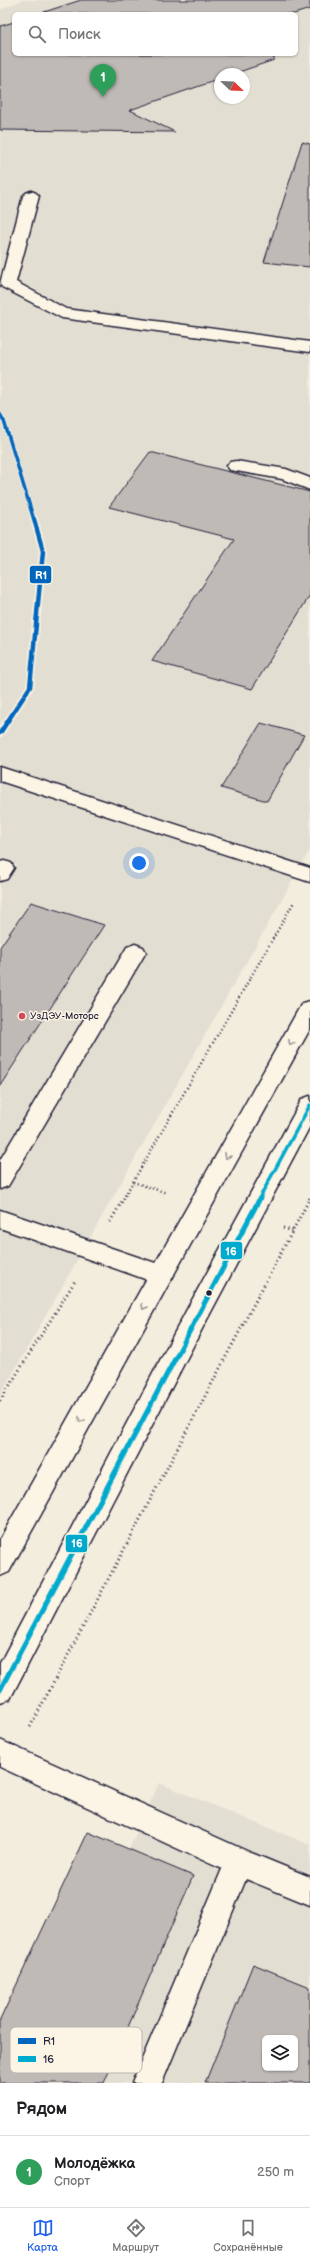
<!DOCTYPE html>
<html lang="ru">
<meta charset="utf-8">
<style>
:root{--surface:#fff;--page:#f2f2f2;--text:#202124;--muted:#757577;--line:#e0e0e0;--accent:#2563eb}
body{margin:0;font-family:"Balsamiq Sans",sans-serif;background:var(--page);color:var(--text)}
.controls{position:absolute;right:12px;bottom:12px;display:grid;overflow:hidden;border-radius:6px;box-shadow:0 1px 3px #0004}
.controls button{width:36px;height:36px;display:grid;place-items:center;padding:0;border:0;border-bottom:1px solid var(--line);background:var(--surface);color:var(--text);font:20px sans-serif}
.compass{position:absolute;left:214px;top:68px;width:36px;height:36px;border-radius:50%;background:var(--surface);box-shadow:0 1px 3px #0004;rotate:113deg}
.you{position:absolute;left:139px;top:863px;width:14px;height:14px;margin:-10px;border:3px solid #fff;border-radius:50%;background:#1a73e8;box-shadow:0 0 0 6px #1a73e833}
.badge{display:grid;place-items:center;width:26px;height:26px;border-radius:50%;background:var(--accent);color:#fff;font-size:13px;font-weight:700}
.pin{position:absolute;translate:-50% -33px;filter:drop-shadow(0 1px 2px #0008)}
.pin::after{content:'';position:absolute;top:21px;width:14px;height:12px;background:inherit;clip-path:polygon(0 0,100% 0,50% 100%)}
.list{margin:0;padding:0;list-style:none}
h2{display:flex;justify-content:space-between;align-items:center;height:52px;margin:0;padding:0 16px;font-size:17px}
h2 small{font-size:13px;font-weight:400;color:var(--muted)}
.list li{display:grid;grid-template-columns:26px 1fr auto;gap:12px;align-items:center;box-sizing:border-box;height:72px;padding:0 16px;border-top:1px solid var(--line)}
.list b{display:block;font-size:15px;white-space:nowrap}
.list p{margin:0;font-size:13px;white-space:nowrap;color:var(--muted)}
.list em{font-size:13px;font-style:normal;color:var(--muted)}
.icon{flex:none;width:22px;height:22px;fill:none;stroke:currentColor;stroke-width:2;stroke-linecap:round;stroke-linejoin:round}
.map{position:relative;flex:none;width:310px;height:2083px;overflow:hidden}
.search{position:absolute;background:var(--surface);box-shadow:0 1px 3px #0004;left:12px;right:12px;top:12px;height:44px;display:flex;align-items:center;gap:10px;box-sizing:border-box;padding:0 14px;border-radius:6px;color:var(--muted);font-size:15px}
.sheet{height:124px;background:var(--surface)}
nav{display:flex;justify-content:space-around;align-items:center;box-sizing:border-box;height:56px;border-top:1px solid var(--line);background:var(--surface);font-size:11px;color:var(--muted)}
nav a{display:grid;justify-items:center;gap:2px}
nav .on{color:var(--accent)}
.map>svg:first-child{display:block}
.built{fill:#e3ded2;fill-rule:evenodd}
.building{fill:#bfbab6;stroke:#22223b;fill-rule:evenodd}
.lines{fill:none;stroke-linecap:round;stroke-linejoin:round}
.lane-casing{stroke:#22223b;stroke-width:3}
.secondary-casing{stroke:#22223b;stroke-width:3}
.path-far1{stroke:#22223b;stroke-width:2.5;stroke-dasharray:1 3;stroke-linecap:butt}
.path{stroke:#22223b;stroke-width:3;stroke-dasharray:1 3.5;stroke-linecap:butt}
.lane{fill:#fcf5e5;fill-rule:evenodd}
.secondary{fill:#fcf5e5;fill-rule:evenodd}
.bus-1-far1-casing{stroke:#fcf5e5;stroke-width:6}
.bus-1-casing{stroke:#fcf5e5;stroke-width:8}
.bus-1-far1{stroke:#00a9ce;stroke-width:3.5}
.bus-1{stroke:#00a9ce;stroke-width:5}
.rail-1-far1-casing{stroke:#fcf5e5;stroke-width:5.5}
.rail-1-casing{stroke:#fcf5e5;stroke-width:8}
.rail-1-far1{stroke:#0065bd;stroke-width:3.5}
.rail-1{stroke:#0065bd;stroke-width:4.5}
.oneway{stroke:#9a9698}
.poi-dot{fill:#d1495b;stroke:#fcf5e5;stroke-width:1.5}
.bus-dot{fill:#22223b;stroke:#fcf5e5;stroke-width:1.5}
.labels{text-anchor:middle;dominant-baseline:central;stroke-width:3;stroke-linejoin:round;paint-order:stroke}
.poi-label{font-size:10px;fill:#22223b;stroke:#fcf5e5;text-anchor:start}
.key{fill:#fcf5e5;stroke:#bbb6b2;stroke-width:1}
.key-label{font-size:11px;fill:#22223b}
.line-badge{stroke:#fcf5e5;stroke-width:1.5}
.badge-label{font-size:11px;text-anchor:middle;font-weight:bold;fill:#fff}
</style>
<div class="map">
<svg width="310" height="2083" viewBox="0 0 310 2083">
<rect width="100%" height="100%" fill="#f3edde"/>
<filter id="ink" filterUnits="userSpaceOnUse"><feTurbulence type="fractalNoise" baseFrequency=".025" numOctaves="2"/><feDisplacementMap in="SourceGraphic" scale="8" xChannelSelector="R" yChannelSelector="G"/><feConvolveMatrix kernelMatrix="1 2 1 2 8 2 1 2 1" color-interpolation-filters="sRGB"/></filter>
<g filter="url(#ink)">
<g class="built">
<path d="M 22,0 L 310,0 L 310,850 L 0,1396 L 0,10 ZM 14,14 L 296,14 L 296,54 L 14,54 ZM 220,74 L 244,74 L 244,98 L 220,98 Z"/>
<path d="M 159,1783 L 310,1845 L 310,2083 L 0,2083 L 0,2020 L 88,1832 L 129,1849 ZM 265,2038 L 295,2038 L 295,2068 L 265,2068 Z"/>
</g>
<g class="building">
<path d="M 81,0 L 310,0 L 310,9 L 294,14 L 38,14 Z"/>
<path d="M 14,22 L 14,54 L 274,54 L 274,60 L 233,74 L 220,74 L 220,79 L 130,110 L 175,132 L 0,130 L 0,26 Z"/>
<path d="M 302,142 L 310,144 L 310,267 L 264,262 Z"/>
<path d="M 150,452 L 310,492 L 310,595 L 252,689 L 152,661 L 234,539 L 109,507 Z"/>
<path d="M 261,723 L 304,735 L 267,801 L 221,788 Z"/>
<path d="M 31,902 L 104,925 L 0,1086 L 0,947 Z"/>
<path d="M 88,1832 L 193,1876 L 104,2083 L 0,2083 L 0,2020 Z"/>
<path d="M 253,1964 L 310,1987 L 310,2083 L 205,2083 ZM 265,2038 L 295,2038 L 295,2068 L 265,2068 Z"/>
</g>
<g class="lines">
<defs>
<g id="lane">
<path d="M 31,191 L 36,193 L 39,196 L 16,282 L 66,309 L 310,342 L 310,352 L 62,318 L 2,287 L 0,284 L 23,196 L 26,193 Z"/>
<path d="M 236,461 L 286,469 L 310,478 L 310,490 L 282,479 L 230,470 L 227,466 L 230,462 Z"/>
<path d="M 0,767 L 310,868 L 310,882 L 0,781 Z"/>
<path d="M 4,861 L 11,863 L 14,868 L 7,879 L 0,881 L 0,862 Z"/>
<path d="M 135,944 L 143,947 L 146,952 L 8,1186 L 0,1189 L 0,1160 L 127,947 Z"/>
<path d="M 0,1210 L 170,1268 L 174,1275 L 170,1282 L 162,1285 L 0,1228 Z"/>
<path d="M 0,1740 L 249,1852 L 310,1877 L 310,1905 L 246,1879 L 162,2083 L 132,2083 L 222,1869 L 0,1767 Z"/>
</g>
<g id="secondary">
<path d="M 310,1001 L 310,1029 L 9,1572 L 0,1576 L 0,1539 L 302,1003 Z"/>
<path d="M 310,1096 L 310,1126 L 203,1327 L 10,1699 L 0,1702 L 0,1663 L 185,1313 L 302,1099 Z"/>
</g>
</defs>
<use href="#lane" class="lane-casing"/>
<use href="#secondary" class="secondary-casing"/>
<g class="path-far1">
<path d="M 133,1182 L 167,1193"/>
<path d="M 123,1199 L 294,902"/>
<path d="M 309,1199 L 310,1197"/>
</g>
<g class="path">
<path d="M 110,1222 L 124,1198"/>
<path d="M 283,1228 L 293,1231"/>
<path d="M 0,1401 L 75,1281"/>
<path d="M 30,1727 L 310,1198"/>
</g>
<use href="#lane" class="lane"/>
<use href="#secondary" class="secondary"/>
<defs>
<path id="bus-1-far1" d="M 259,1199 L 310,1105"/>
<path id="bus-1" d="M 0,1690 L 260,1198"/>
</defs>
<use href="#bus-1-far1" class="bus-1-far1-casing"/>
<use href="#bus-1" class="bus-1-casing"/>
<use href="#bus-1-far1" class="bus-1-far1"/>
<use href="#bus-1" class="bus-1"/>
<defs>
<path id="rail-1-far1" d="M 0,414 L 4,421 L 34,520"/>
<path id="rail-1" d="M 0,733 L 30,687 L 43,551 L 34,519"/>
</defs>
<use href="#rail-1-far1" class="rail-1-far1-casing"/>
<use href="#rail-1" class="rail-1-casing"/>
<use href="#rail-1-far1" class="rail-1-far1"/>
<use href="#rail-1" class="rail-1"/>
</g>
<defs><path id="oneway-chevron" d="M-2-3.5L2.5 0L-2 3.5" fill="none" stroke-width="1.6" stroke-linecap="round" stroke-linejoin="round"/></defs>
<g class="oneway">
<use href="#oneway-chevron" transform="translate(291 1043) rotate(119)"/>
<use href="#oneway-chevron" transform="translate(227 1156) rotate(119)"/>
<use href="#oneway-chevron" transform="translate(144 1307) rotate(119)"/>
<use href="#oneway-chevron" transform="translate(81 1420) rotate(119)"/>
</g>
</g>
<circle class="poi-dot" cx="22" cy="1016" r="4"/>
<circle class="bus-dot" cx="209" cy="1293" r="3.5"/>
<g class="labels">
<g class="poi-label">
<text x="30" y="1016">УзДЭУ-Моторс</text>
</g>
</g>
<rect x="10" y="2027" width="132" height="46" rx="6" class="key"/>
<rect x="18" y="2038" width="18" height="6" fill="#0065bd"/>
<rect x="18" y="2056" width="18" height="6" fill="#00a9ce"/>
<g class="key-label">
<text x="43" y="2045">R1</text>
<text x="43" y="2063">16</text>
</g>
<g class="line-badge">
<rect x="29" y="565" width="23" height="19" rx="4" fill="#0065bd"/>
<rect x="220" y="1241" width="23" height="19" rx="4" fill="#00a9ce"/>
<rect x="65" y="1534" width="23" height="19" rx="4" fill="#00a9ce"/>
</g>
<g class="badge-label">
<text x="41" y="579">R1</text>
<text x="231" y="1255">16</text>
<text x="77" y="1547">16</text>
</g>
</svg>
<div class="controls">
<button><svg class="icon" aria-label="layers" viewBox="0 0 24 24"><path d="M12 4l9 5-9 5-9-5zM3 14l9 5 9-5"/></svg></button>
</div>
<svg class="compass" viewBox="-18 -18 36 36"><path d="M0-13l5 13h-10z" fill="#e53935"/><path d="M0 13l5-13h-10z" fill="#757577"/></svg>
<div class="you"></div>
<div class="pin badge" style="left:103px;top:97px;background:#2e9e5b">1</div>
<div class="search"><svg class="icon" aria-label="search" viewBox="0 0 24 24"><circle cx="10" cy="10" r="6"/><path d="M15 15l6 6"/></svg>Поиск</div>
</div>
<section class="sheet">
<h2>Рядом<small></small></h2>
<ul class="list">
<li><span class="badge" style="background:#2e9e5b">1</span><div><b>Молодёжка</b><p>Спорт</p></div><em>250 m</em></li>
</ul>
</section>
<nav>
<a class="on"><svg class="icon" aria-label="map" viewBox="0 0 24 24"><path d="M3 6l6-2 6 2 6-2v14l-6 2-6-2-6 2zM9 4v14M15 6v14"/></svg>Карта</a>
<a><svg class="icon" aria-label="directions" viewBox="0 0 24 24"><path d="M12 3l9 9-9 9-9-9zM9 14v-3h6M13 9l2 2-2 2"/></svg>Маршрут</a>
<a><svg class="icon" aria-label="saved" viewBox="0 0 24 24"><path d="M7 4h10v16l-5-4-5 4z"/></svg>Сохранённые</a>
</nav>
